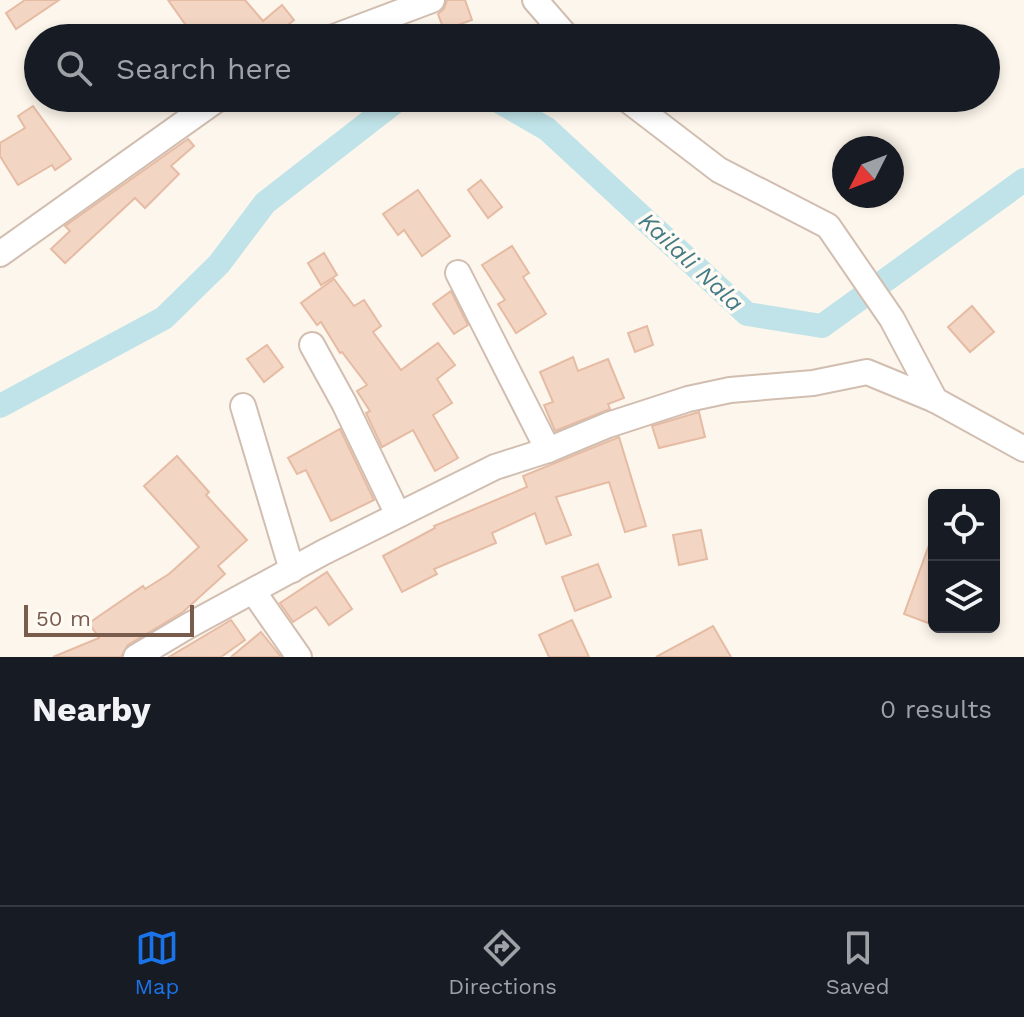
<!DOCTYPE html>
<style>
:root{--surface:#171b24;--page:#20242c;--text:#f1f3f6;--muted:#9ea1a6;--line:#363941;--accent:#1a73e8}
body{margin:0;font-family:"Work Sans",sans-serif;background:var(--page);color:var(--text)}
.controls{position:absolute;right:24px;bottom:24px;display:grid;overflow:hidden;border-radius:12px;box-shadow:0 4px 12px #0003}
.controls button{width:72px;height:72px;display:grid;place-items:center;padding:0;border:0;border-bottom:2px solid var(--line);background:var(--surface);color:var(--text);font:40px sans-serif}
.compass{position:absolute;left:832px;top:136px;width:72px;height:72px;border-radius:50%;background:var(--surface);box-shadow:0 4px 12px #0003;rotate:228deg}
.scale{position:absolute;left:24px;bottom:20px;width:170px;box-sizing:border-box;padding-left:8px;border:4px solid #7a5c4d;border-top:0;font-size:22px;line-height:28px;white-space:nowrap;color:#7a5c4d;-webkit-text-stroke:6px #fffaf3;paint-order:stroke}
.list{margin:0;padding:0;list-style:none}
h2{display:flex;justify-content:space-between;align-items:center;height:104px;margin:0;padding:0 32px;font-size:34px}
h2 small{font-size:26px;font-weight:400;color:var(--muted)}
.icon{flex:none;width:44px;height:44px;fill:none;stroke:currentColor;stroke-width:2;stroke-linecap:round;stroke-linejoin:round}
.map{position:relative;flex:none;width:1024px;height:657px;overflow:hidden}
.search{position:absolute;background:var(--surface);box-shadow:0 4px 12px #0003;left:24px;right:24px;top:24px;height:88px;display:flex;align-items:center;gap:20px;box-sizing:border-box;padding:0 28px;border-radius:44px;color:var(--muted);font-size:30px}
.sheet{height:248px;background:var(--surface)}
nav{display:flex;justify-content:space-around;align-items:center;box-sizing:border-box;height:112px;border-top:2px solid var(--line);background:var(--surface);font-size:22px;color:var(--muted)}
nav a{display:grid;justify-items:center;gap:4px}
nav .on{color:var(--accent)}
.map>svg:first-child{display:block}
.lines{fill:none;stroke-linecap:round;stroke-linejoin:round}
.canal{stroke:#bfe3e8;stroke-width:24}
.building{fill:#f3d5c3;stroke:#e6bba3;stroke-width:2}
.minor-casing{stroke:#d1beb0;stroke-width:28}
.minor{stroke:#fff;stroke-width:24}
.labels{text-anchor:middle;dominant-baseline:central;stroke-width:7;stroke-linejoin:round;paint-order:stroke}
.water-label{font-size:24px;font-style:italic;fill:#437c86;stroke:#fffaf3}
</style>
<div class="map">
<svg width="1024" height="657" viewBox="0 0 1024 657">
<rect width="100%" height="100%" fill="#fdf6ec"/>
<g class="lines">
<g class="canal">
<path d="M 493,98 L 547,129 L 747,314 L 822,326 L 1024,180"/>
<path d="M 0,406 L 164,318 L 219,264 L 265,203 L 400,98"/>
</g>
</g>
<g class="building">
<path d="M 25,0 L 59,0 L 16,29 L 6,13 Z"/>
<path d="M 168,0 L 245,0 L 263,21 L 282,5 L 294,20 L 275,35 L 278,38 L 195,38 Z"/>
<path d="M 447,0 L 465,0 L 472,20 L 444,30 L 438,14 L 444,9 Z"/>
<path d="M 33,106 L 71,159 L 55,170 L 52,165 L 18,185 L 0,156 L 0,143 L 25,128 L 18,116 Z"/>
<path d="M 188,139 L 194,146 L 171,166 L 179,174 L 145,208 L 135,198 L 65,263 L 51,249 L 70,231 L 65,226 Z"/>
<path d="M 481,180 L 502,207 L 488,218 L 468,190 Z"/>
<path d="M 418,190 L 450,236 L 422,256 L 404,230 L 398,235 L 383,214 Z"/>
<path d="M 512,246 L 529,273 L 523,277 L 546,314 L 516,333 L 498,304 L 505,300 L 482,265 Z"/>
<path d="M 324,253 L 337,275 L 321,285 L 308,263 Z"/>
<path d="M 334,279 L 354,306 L 364,300 L 381,326 L 373,332 L 401,370 L 438,343 L 455,365 L 437,379 L 452,403 L 433,415 L 458,458 L 435,471 L 413,430 L 382,447 L 366,413 L 370,411 L 357,391 L 367,385 L 342,352 L 340,353 L 321,322 L 317,325 L 301,303 Z"/>
<path d="M 451,291 L 468,325 L 454,334 L 433,304 Z"/>
<path d="M 972,306 L 994,332 L 970,352 L 948,327 Z"/>
<path d="M 647,326 L 653,345 L 635,352 L 628,333 Z"/>
<path d="M 267,345 L 283,367 L 264,382 L 247,359 Z"/>
<path d="M 573,357 L 578,371 L 608,359 L 624,398 L 608,404 L 610,409 L 555,431 L 544,405 L 553,402 L 540,372 Z"/>
<path d="M 699,412 L 705,437 L 659,448 L 652,426 Z"/>
<path d="M 340,429 L 374,500 L 331,521 L 306,470 L 297,474 L 288,458 Z"/>
<path d="M 619,437 L 646,526 L 625,532 L 609,482 L 556,497 L 571,535 L 546,544 L 535,513 L 492,533 L 496,543 L 434,569 L 437,574 L 402,592 L 383,556 L 435,528 L 434,526 L 527,487 L 523,476 Z"/>
<path d="M 177,456 L 209,492 L 206,495 L 247,540 L 218,566 L 225,574 L 183,612 L 128,645 L 121,657 L 53,657 L 99,638 L 89,623 L 143,586 L 145,589 L 169,574 L 199,547 L 144,486 Z"/>
<path d="M 701,530 L 707,559 L 679,565 L 673,535 Z"/>
<path d="M 932,537 L 934,537 L 934,607 L 928,623 L 904,614 Z"/>
<path d="M 598,564 L 611,597 L 575,611 L 562,577 Z"/>
<path d="M 327,572 L 352,609 L 329,625 L 316,607 L 293,622 L 280,603 Z"/>
<path d="M 231,620 L 245,640 L 221,657 L 169,657 Z"/>
<path d="M 572,620 L 589,657 L 549,657 L 539,635 Z"/>
<path d="M 713,626 L 731,657 L 656,657 Z"/>
<path d="M 261,632 L 281,657 L 231,657 Z"/>
</g>
<g class="lines">
<defs>
<g id="minor">
<path d="M 535,0 L 568,38"/>
<path d="M 331,38 L 432,0"/>
<path d="M 625,98 L 719,170 L 828,226 L 892,319 L 935,400"/>
<path d="M 0,254 L 219,98"/>
<path d="M 458,273 L 548,450"/>
<path d="M 312,345 L 344,403 L 398,515"/>
<path d="M 243,406 L 292,570"/>
<path d="M 253,591 L 299,657"/>
<path d="M 136,657 L 188,626 L 324,552 L 495,467 L 548,450 L 608,425 L 688,399 L 730,390 L 813,383 L 867,372 L 935,400 L 1024,449"/>
</g>
</defs>
<use href="#minor" class="minor-casing"/>
<use href="#minor" class="minor"/>
</g>
<g class="labels">
<g class="water-label">
<text transform="translate(691 262) rotate(43)">Kailali Nala</text>
</g>
</g>
</svg>
<div class="controls">
<button><svg class="icon" aria-label="locate" viewBox="0 0 24 24"><circle cx="12" cy="12" r="6"/><path d="M12 2v4M12 18v4M2 12h4M18 12h4"/></svg></button>
<button><svg class="icon" aria-label="layers" viewBox="0 0 24 24"><path d="M12 4l9 5-9 5-9-5zM3 14l9 5 9-5"/></svg></button>
</div>
<svg class="compass" viewBox="-18 -18 36 36"><path d="M0-13l5 13h-10z" fill="#e53935"/><path d="M0 13l5-13h-10z" fill="#9ea1a6"/></svg>
<div class="scale">50 m</div>
<div class="search"><svg class="icon" aria-label="search" viewBox="0 0 24 24"><circle cx="10" cy="10" r="6"/><path d="M15 15l6 6"/></svg>Search here</div>
</div>
<section class="sheet">
<h2>Nearby<small>0 results</small></h2>
<ul class="list">
</ul>
</section>
<nav>
<a class="on"><svg class="icon" aria-label="map" viewBox="0 0 24 24"><path d="M3 6l6-2 6 2 6-2v14l-6 2-6-2-6 2zM9 4v14M15 6v14"/></svg>Map</a>
<a><svg class="icon" aria-label="directions" viewBox="0 0 24 24"><path d="M12 3l9 9-9 9-9-9zM9 14v-3h6M13 9l2 2-2 2"/></svg>Directions</a>
<a><svg class="icon" aria-label="saved" viewBox="0 0 24 24"><path d="M7 4h10v16l-5-4-5 4z"/></svg>Saved</a>
</nav>
